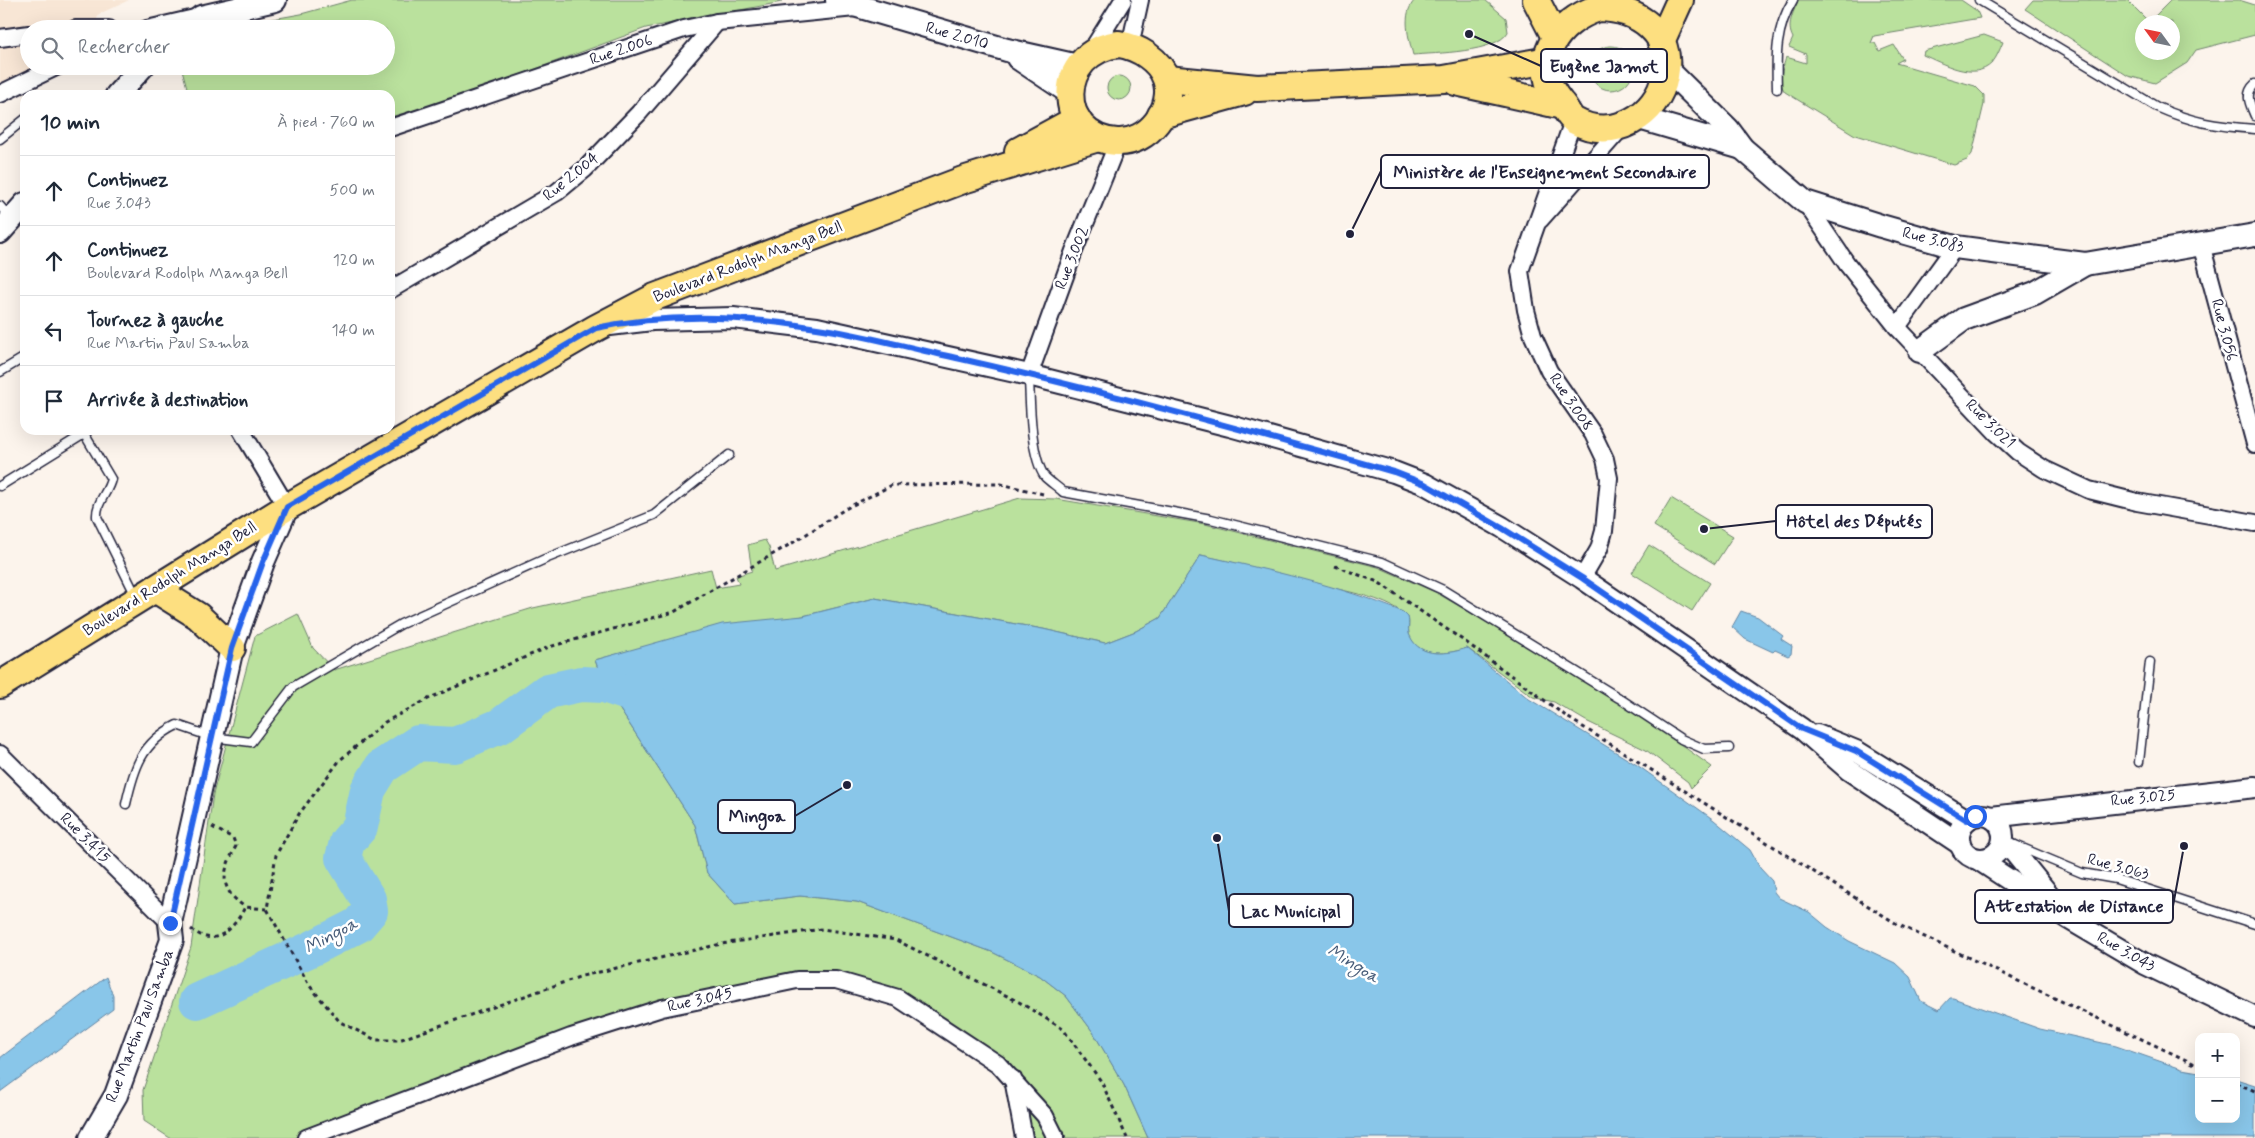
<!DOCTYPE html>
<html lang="fr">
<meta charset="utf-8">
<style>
:root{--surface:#fff;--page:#f6f6f7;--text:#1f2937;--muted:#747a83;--line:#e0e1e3}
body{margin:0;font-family:Mynerve,sans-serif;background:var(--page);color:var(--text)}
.controls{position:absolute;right:15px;bottom:15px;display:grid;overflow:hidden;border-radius:10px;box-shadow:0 5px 20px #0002}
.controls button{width:45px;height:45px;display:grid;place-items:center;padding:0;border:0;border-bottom:1px solid var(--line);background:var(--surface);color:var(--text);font:25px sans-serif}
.compass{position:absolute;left:2135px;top:15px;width:45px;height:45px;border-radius:50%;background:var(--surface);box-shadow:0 5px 20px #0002;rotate:303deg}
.stop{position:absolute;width:15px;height:15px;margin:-11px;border:4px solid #2563eb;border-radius:50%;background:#fff}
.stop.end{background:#2563eb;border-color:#fff;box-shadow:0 1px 5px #0008}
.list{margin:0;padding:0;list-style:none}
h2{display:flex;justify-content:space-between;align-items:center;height:65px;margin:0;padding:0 20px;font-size:21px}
h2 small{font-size:16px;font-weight:400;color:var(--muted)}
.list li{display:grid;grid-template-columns:32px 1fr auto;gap:15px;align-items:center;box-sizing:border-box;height:70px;padding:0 20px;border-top:1px solid var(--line)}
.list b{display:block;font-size:19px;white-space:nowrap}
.list p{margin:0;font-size:16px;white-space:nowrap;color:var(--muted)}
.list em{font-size:16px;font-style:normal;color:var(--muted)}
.icon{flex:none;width:28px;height:28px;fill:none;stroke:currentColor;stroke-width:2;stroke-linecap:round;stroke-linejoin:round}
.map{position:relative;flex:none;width:2255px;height:1138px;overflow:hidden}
.search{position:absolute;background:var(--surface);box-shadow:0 5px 20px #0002;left:20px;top:20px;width:375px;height:55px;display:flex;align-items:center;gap:12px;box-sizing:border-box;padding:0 18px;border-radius:28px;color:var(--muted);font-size:19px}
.panel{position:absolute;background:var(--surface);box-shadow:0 5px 20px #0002;left:20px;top:90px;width:375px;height:345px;border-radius:15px}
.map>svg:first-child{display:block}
.built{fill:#f8e6d5}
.green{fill:#bae19d;stroke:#6e826c;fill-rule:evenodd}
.water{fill:#89c6e9;stroke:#6084a3}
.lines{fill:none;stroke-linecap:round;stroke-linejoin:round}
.river{stroke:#89c6e9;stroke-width:36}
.service-casing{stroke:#22223b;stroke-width:11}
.minor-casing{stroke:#22223b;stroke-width:20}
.tertiary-casing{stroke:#22223b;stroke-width:24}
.secondary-casing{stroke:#22223b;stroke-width:26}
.primary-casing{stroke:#22223b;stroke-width:30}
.path{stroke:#22223b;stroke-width:3;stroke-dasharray:4 4;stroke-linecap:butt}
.service{stroke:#fff;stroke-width:8}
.minor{stroke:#fff;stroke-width:16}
.tertiary{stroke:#fff;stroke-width:20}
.secondary{stroke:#fff;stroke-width:22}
.primary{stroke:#fddf80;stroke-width:26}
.route{stroke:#2563eb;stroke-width:6}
.labels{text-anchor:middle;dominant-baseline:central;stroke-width:5;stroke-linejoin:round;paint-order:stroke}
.street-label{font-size:16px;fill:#22223b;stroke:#fff}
.water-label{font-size:18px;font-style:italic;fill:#465b78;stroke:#fff}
.leader{fill:none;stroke:#22223b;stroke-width:2}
.callout-dot{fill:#22223b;stroke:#fff;stroke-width:2}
.callout{fill:#fff;stroke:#22223b;stroke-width:2}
.callout-label{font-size:18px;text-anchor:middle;font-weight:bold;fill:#22223b}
</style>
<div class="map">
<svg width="2255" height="1138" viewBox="0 0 2255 1138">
<rect width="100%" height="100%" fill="#fcf4ec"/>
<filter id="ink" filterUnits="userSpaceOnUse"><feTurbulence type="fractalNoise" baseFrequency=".02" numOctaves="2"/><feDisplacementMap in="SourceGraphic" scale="10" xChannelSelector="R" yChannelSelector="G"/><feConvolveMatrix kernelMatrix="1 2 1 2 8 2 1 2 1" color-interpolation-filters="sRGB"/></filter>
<g filter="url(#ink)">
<path class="built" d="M 0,0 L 129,0 L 99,14 L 93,29 L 29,29 L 29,66 L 37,66 L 0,84 Z"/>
<g class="green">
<path d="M 352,0 L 777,0 L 782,2 L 646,28 L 452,100 L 390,117 L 390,95 L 189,95 L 181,66 L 386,66 L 386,29 L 217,29 L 301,14 Z"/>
<path d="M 1415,0 L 1485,0 L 1506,18 L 1508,32 C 1496,53 1435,53 1413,55 C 1409,39 1401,14 1415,0 Z"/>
<path d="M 1798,0 L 1961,0 L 1977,11 L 1980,18 L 1874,36 L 1871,43 L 1875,43 L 1879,51 L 1894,45 L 1903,59 L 1896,63 L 1975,86 L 1984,95 L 1984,104 L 1972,154 L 1967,160 L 1954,165 L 1855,135 L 1785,92 C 1777,81 1783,69 1786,57 L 1806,63 L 1806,54 L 1789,47 L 1793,38 C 1786,25 1793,14 1798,0 Z"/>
<path d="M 2033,0 L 2127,0 L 2149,22 L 2171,0 L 2239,0 L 2255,5 L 2255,35 L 2196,50 L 2187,63 L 2155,83 L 2128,76 L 2025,9 ZM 2142,22 L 2172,22 L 2172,52 L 2142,52 Z"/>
<path d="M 1984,35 L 2003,42 C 2000,49 1997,57 1992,63 C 1974,82 1942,63 1923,55 L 1924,51 Z"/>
<circle cx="1611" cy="68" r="22"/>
<circle cx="1119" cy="88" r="12"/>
<path d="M 1020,498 L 1056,499 L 1205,524 L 1378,567 L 1437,593 L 1620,701 L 1712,767 L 1691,788 L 1688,782 L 1646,750 L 1586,721 L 1554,702 L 1533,697 L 1467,648 C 1449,654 1420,659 1410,637 C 1407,631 1410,623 1408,617 C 1388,599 1354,593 1329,587 C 1287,575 1244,565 1201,555 L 1160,618 L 1136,631 L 1105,643 L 1043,629 L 875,598 L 803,616 L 648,646 L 595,660 L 604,685 L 695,825 L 707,873 L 735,904 L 800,896 L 857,902 L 992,952 L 1040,976 L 1066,996 L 1093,1032 L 1124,1085 L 1148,1138 L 1029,1138 L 991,1058 L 916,1006 L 834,975 L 601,1029 L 313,1138 L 170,1138 L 144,1121 L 143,1090 L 191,947 L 213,794 L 255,636 L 298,614 L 313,648 L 334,670 L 533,608 L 711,569 L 716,588 L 739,584 L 736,576 L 752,571 L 748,545 L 765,540 L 769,547 L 775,571 Z"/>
<path d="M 1671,498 L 1733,536 L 1715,564 L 1654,526 Z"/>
<path d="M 1649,545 L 1710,583 L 1692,611 L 1632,573 Z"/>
</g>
<g class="water">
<path d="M 1201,555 C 1269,570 1338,585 1403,612 L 1408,617 C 1410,623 1407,631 1410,636 C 1420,659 1449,654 1467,648 L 1529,699 L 1637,765 L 1714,820 L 1750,850 L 1760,868 L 1772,881 L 1774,892 L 1779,898 L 1809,912 L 1827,927 L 1849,941 L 1895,963 L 1910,977 L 1921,1001 L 1939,1010 L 1950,998 L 1953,998 L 2040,1029 L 2116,1046 L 2182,1069 L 2199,1072 L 2199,1119 L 2236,1119 L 2236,1079 L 2255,1085 L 2255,1138 L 1148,1138 L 1124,1085 L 1093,1032 L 1066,996 L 1040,976 L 992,952 L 857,902 L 800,896 L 735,904 L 707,873 L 695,825 L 604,685 L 595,660 L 722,624 L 803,616 L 875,598 L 1043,629 L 1105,643 L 1136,631 L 1160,618 Z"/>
<path d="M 1741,611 L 1758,617 L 1783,636 L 1781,639 L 1792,646 L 1791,654 L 1788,656 L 1775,650 L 1773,652 L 1745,639 L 1732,627 Z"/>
<path d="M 106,977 L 113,996 L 113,1009 L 0,1092 L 0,1058 Z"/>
</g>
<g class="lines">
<path class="river" d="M 197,1001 L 313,948 L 358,925 L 370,911 L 368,899 L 343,858 L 347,842 L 360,827 L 368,790 L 382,767 L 418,743 L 455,745 L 500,726 L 548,691 L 581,684 L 604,685 L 651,701"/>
<defs>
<g id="service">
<path d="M 1979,0 L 2157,107 C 2193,123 2216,126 2255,129"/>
<path d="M 2255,84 C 2244,94 2250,104 2255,116"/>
<path d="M 1777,89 C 1776,57 1775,29 1793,0"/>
<path d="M 0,139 L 25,119"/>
<path d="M 0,206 L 10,218"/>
<path d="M 0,372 L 25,357"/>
<path d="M 1029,377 C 1030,402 1030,456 1045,477 C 1050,482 1058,487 1063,492 L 1211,519 L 1382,562 L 1443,590 L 1619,698 L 1681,739 L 1704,749 L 1729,748"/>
<path d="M 82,430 L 111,479 C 108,493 96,502 97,517 L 136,596"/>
<path d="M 0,486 L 84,434"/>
<path d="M 2139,762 L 2150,662"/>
<path d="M 126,804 C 134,768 141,743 177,725 L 212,737 L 251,742 L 293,687 L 401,624 L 545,559 L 654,515 L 729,455"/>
<path d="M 2015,845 L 2082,873 L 2116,879 L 2255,924"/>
</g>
<g id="minor">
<path d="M 75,29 L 109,29"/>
<path d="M 147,29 L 199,17"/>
<path d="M 0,38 L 29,34"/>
<path d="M 1130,46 L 1140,0"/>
<path d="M 1090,53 L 1123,0"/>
<path d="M 0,94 L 58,66"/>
<path d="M 1573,121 L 1520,271 L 1526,310 L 1533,336 L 1549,371 L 1593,434 L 1605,459 L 1609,478 L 1604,531 L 1599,549 L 1582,578"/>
<path d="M 390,128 L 684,29 L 717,22 L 855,8"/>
<path d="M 1805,202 L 1847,264 L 1897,327 L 1996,432 L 2018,452 L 2044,469 L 2089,490 L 2137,502 L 2255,523"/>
<path d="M 1540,220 L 1623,126"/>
<path d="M 2201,244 L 2255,444"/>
<path d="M 390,290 L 557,192 L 585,169 L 639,113 L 717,22"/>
<path d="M 1897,327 L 1955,247"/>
<path d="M 1029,375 L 1074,251 L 1118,142"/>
<path d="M 241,430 L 287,507"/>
<path d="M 0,754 L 170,923"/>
<path d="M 1013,1079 L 1024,1138"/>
<path d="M 306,1138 L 571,1037 L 662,1008 L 797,980 L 836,980 L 898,998 L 998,1064 L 1045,1116 L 1056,1138"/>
</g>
<g id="tertiary">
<path d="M 610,325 L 652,320 L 733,318 L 817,328 L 1029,375 L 1230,426 L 1394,472 L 1425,484 L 1502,527 L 1582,578 L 1802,729 L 1849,770 L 1960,844"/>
<path d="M 1817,735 L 1856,751 L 1967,820"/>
<circle cx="1981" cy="837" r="22"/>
<path d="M 1991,817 L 2255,787"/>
<path d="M 2003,845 L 2014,852 L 2058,906"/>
<path d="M 1979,860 L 2069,919 L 2145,964 L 2255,1017"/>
</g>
<g id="secondary">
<path d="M 837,0 L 1007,50 L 1078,66"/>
<path d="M 187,29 L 201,17 L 275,0"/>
<path d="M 1018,58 L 1070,93"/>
<path d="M 1667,69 L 1728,129 L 1742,148 L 1805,202 L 1881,226 L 1955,247 L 2085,264 L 2255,235"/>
<path d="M 117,95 L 143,66"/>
<path d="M 1639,118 L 1742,148"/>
<path d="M 0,232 L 25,204"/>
<path d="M 1920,351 L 1964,319 L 2035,293 L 2085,264"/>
<path d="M 91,1138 L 116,1095 L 172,940 L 170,923 L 232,648 L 263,562 L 287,507"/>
</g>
<g id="primary">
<path d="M 1536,0 L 1555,37"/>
<path d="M 1599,8 C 1638,9 1674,33 1665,76 C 1658,116 1612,142 1575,121 C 1569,118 1566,108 1561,103 C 1527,64 1556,21 1599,8 Z"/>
<path d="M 1661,42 L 1680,0"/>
<path d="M 1119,44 C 1138,47 1160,60 1166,79 C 1176,108 1148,144 1117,142 C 1054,138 1055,51 1119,44 Z"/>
<path d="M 1167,79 L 1257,88 L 1444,79 L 1548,60"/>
<path d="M 1456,82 L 1563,106"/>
<path d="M 1161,115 L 1244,92"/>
<path d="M 1018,151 L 1077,119"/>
<path d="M 155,589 L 198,616 L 232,648"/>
<path d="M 0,685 L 287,507 L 596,328 L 655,297 L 963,180 L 1098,138"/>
</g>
</defs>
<use href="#service" class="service-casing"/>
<use href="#minor" class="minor-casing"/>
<use href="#tertiary" class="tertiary-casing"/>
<use href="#secondary" class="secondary-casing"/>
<use href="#primary" class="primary-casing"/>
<g class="path">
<path d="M 1043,494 L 1001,484 L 892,485 L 845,509 L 799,539 L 674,612 L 549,647 L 432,697 L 385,722 L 340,760 L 299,814 L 276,855 L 267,909 L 309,985 L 340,1022 L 376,1040 L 399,1040 L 582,976 L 721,944 L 822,929 L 896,940 L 1019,1002 L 1063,1029 L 1101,1081 L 1127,1138"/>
<path d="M 1335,566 L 1378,582 L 1467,643 L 1567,717 L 1897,924 L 2199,1066"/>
<path d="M 212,827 L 233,838 L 236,846 C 222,873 218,888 245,907"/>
<path d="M 191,929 C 195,932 201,936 206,937 C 224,941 238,921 245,907 L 267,909"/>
<path d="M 2236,1083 L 2255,1091"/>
</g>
<use href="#service" class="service"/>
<use href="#minor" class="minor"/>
<use href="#tertiary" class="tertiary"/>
<use href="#secondary" class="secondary"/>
<use href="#primary" class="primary"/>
</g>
</g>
<g class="lines" filter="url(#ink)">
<path class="route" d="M 170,923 L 232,648 L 263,562 L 287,507 L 596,328 C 667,313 745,316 817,328 C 865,335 913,349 961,359 C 1107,392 1251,432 1394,472 L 1425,484 L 1502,528 L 1582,578 L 1802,729 L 1856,751 L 1967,820 L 1975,816"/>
</g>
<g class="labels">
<g class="street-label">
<text transform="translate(957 36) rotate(16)">Rue 2.010</text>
<text transform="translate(621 50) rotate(-19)">Rue 2.006</text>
<text transform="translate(571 177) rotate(-39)">Rue 2.004</text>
<text transform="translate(1933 240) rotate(14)">Rue 3.083</text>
<text transform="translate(1072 258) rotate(-69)">Rue 3.002</text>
<text transform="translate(748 262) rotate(-21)">Boulevard Rodolph Manga Bell</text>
<text transform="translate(2224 330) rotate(75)">Rue 3.056</text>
<text transform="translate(1571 402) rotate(56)">Rue 3.008</text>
<text transform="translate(1990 424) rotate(45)">Rue 3.021</text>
<text transform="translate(170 579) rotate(-32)">Boulevard Rodolph Manga Bell</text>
<text transform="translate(2143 798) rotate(-6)">Rue 3.025</text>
<text transform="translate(85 838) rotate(45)">Rue 3.415</text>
<text transform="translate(2118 867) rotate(15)">Rue 3.063</text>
<text transform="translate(2126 952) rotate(30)">Rue 3.043</text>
<text transform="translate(700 1000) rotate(-13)">Rue 3.045</text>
<text transform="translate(140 1026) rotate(-69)">Rue Martin Paul Samba</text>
</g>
<g class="water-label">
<text transform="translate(331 936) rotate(-28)">Mingoa</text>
<text transform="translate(1353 964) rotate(32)">Mingoa</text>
</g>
</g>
<path class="leader" d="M1469 34L1541 66M1350 234L1381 171M1704 529L1776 521M847 785L795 816M2184 846L2173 906M1217 838L1229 911"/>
<g class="callout-dot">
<circle cx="1469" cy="34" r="5"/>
<circle cx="1350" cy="234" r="5"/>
<circle cx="1704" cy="529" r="5"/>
<circle cx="847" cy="785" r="5"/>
<circle cx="2184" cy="846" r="5"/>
<circle cx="1217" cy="838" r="5"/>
</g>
<g class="callout">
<rect x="1541" y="49" width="126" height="33" rx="5"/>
<rect x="1381" y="155" width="328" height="33" rx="5"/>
<rect x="1776" y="505" width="156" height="33" rx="5"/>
<rect x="718" y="800" width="77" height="33" rx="5"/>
<rect x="1975" y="890" width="198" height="33" rx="5"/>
<rect x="1229" y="894" width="124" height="33" rx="5"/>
</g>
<g class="callout-label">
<text x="1604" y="72">Eugène Jamot</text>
<text x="1545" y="178">Ministère de l'Enseignement Secondaire</text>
<text x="1854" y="527">Hôtel des Députés</text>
<text x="757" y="822">Mingoa</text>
<text x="2074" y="912">Attestation de Distance</text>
<text x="1291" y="917">Lac Municipal</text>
</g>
</svg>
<div class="controls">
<button>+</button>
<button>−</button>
</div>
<svg class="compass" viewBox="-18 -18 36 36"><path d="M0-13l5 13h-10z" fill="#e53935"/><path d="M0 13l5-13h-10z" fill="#747a83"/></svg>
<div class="stop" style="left:1975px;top:816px"></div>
<div class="stop end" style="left:170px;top:923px"></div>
<div class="search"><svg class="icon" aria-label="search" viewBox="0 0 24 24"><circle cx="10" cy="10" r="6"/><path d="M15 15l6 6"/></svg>Rechercher</div>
<section class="panel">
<h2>10 min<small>À pied · 760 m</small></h2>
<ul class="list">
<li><svg class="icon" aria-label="ahead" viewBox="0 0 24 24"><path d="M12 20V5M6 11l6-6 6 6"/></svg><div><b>Continuez</b><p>Rue 3.043</p></div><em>500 m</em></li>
<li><svg class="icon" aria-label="ahead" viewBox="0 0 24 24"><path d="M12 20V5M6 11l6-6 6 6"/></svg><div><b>Continuez</b><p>Boulevard Rodolph Manga Bell</p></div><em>120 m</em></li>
<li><svg class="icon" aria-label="left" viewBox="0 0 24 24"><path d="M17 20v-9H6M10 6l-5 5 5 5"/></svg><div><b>Tournez à gauche</b><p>Rue Martin Paul Samba</p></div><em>140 m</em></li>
<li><svg class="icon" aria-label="arrive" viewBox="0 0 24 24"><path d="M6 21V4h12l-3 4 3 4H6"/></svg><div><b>Arrivée à destination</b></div></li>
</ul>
</section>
</div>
